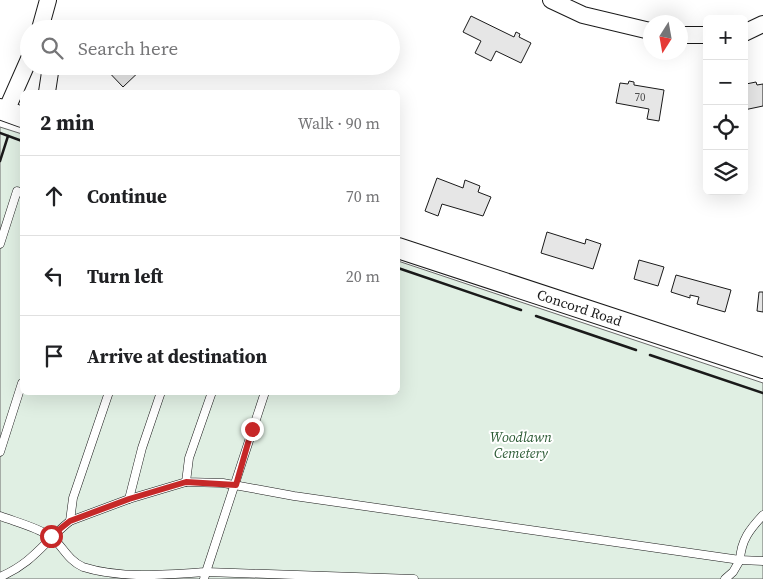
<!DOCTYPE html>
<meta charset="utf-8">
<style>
:root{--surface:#fff;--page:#f2f2f2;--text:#202124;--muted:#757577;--line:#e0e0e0}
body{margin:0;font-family:"Source Serif 4",serif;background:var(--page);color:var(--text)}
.controls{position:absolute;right:15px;top:15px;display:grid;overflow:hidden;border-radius:8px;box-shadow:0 5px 20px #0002}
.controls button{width:45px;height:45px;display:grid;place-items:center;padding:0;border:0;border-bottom:1px solid var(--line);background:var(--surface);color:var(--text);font:25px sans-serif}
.compass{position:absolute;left:643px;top:15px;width:45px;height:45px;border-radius:50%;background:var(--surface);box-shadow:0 5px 20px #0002;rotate:191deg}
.stop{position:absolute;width:15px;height:15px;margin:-11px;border:4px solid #c62828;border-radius:50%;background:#fff}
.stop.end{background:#c62828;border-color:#fff;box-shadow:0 1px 5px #0008}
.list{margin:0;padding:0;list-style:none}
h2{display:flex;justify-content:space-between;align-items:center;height:65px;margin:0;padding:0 20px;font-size:21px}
h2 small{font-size:16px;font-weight:400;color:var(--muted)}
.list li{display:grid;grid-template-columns:32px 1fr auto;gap:15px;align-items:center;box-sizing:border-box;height:80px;padding:0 20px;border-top:1px solid var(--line)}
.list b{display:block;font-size:19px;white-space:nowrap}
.list em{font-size:16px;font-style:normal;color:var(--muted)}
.icon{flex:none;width:28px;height:28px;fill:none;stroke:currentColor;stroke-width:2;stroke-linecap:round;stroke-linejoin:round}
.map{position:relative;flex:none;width:763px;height:579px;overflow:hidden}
.search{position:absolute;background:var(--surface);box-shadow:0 5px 20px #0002;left:20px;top:20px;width:380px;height:55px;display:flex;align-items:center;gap:12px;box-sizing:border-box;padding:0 18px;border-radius:28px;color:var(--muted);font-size:19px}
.panel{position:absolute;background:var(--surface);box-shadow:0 5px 20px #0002;left:20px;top:90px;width:380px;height:305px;border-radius:8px}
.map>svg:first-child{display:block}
.green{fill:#e0efe3;stroke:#6a6a6a}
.building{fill:#e6e6e6;stroke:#1a1a1a}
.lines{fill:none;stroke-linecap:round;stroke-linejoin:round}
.service-casing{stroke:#1a1a1a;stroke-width:9}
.minor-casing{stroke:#1a1a1a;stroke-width:18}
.tertiary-casing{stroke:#1a1a1a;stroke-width:22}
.service{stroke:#fff;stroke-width:8}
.minor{stroke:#fff;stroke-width:16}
.tertiary{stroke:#fff;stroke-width:20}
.wall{stroke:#1a1a1a;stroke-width:2.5}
.route{stroke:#c62828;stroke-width:6}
.labels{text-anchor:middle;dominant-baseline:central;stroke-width:4;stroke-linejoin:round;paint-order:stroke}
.number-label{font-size:11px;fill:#4d4d4d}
.street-label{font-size:14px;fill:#1a1a1a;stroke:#fff}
.park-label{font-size:14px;font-style:italic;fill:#2b5a34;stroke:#fff}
</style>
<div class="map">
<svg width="763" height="579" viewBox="0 0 763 579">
<rect width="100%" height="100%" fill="#fff"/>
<path class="green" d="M 0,127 L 22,134 L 22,392 L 398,392 L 398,261 L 763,383 L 763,579 L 0,579 Z"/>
<g class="building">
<path d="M 471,16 L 514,37 L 516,32 L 520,34 L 519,37 L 531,43 L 521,63 L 496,51 L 491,61 L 475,53 L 481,41 L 463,32 Z"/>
<path d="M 103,66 L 145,66 L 123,87 Z"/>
<path d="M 629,81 L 634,82 L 634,85 L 664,90 L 659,121 L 647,119 L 649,109 L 616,103 L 620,83 L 628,84 Z"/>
<path d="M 756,82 L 757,85 L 763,84 L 763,106 L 744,110 L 744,92 L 747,91 L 746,84 Z"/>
<path d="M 437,178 L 463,188 L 465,180 L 480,186 L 478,192 L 491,197 L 483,216 L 442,204 L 438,216 L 425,211 Z"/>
<path d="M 547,232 L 585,244 L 586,239 L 601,244 L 593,269 L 541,253 Z"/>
<path d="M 639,260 L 664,267 L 658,286 L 634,279 Z"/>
<path d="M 676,275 L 731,290 L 725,312 L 697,304 L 699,297 L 690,295 L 690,298 L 671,292 Z"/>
<path d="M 759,292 L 763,292 L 763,312 L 757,311 Z"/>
</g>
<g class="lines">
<defs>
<g id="service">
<path d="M 0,244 L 17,191 L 22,193"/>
<path d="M 212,392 L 189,458 L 186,482 L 223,483 L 294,496 L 740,560 L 733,572 L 725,579"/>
<path d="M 265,392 L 206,572 L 414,579"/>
<path d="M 0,452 L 22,383"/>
<path d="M 129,499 L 186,482"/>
<path d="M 763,515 C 750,529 741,540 740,560 L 763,561"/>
<path d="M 0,516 C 16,522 36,527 50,536 C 62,544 67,560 83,567 C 121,579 166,575 206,572 L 204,579"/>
<path d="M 70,521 L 129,499 L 142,448 L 161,392"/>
<path d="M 0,577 C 34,562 43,543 70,521 L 73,498 L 109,392"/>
</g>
<g id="minor">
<path d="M 551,0 L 583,15 L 650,31"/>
<path d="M 40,29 L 48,0"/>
<path d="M 744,33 L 763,24"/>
<path d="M 680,35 L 707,35"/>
<path d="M 47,92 L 51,66"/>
<path d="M 6,111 L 29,59"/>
</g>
<g id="tertiary">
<path d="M 0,109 L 22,117"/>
<path id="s1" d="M 398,248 L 763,368"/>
</g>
</defs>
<use href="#service" class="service-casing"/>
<use href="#minor" class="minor-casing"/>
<use href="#tertiary" class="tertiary-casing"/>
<use href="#service" class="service"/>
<use href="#minor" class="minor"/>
<use href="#tertiary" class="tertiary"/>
<g class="wall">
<path d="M 0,133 L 22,141"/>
<path d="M 0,161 L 8,136"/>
<path d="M 398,268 L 521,310"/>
<path d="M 536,316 L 636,350"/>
<path d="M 650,355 L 763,393"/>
</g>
</g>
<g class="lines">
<path class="route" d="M 51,536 L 70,521 L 129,499 L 186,482 L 236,485 L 252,429"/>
</g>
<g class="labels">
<g class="number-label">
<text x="640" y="97">70</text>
</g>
<g class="street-label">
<text stroke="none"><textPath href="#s1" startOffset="191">Concord Road</textPath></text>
</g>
<g class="park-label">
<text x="521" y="437">Woodlawn<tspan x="521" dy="16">Cemetery</tspan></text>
</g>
</g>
</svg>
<div class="controls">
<button>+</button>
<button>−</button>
<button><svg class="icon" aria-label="locate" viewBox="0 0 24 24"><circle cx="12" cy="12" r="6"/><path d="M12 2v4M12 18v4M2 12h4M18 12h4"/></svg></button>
<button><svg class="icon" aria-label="layers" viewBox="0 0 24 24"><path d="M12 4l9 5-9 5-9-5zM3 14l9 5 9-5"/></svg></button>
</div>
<svg class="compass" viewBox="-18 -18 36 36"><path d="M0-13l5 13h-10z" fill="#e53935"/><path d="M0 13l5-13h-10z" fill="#757577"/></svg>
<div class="stop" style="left:51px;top:536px"></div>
<div class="stop end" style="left:252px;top:429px"></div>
<div class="search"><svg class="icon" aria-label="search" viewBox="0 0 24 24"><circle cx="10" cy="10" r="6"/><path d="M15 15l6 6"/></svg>Search here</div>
<section class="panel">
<h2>2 min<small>Walk · 90 m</small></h2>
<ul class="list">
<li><svg class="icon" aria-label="ahead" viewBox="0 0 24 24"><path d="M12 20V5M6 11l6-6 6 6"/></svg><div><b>Continue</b></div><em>70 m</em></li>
<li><svg class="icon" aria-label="left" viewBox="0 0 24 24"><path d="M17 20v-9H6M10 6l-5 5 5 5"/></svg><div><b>Turn left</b></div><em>20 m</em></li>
<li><svg class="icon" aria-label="arrive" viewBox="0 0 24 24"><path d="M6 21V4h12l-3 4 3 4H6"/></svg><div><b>Arrive at destination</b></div></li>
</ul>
</section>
</div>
